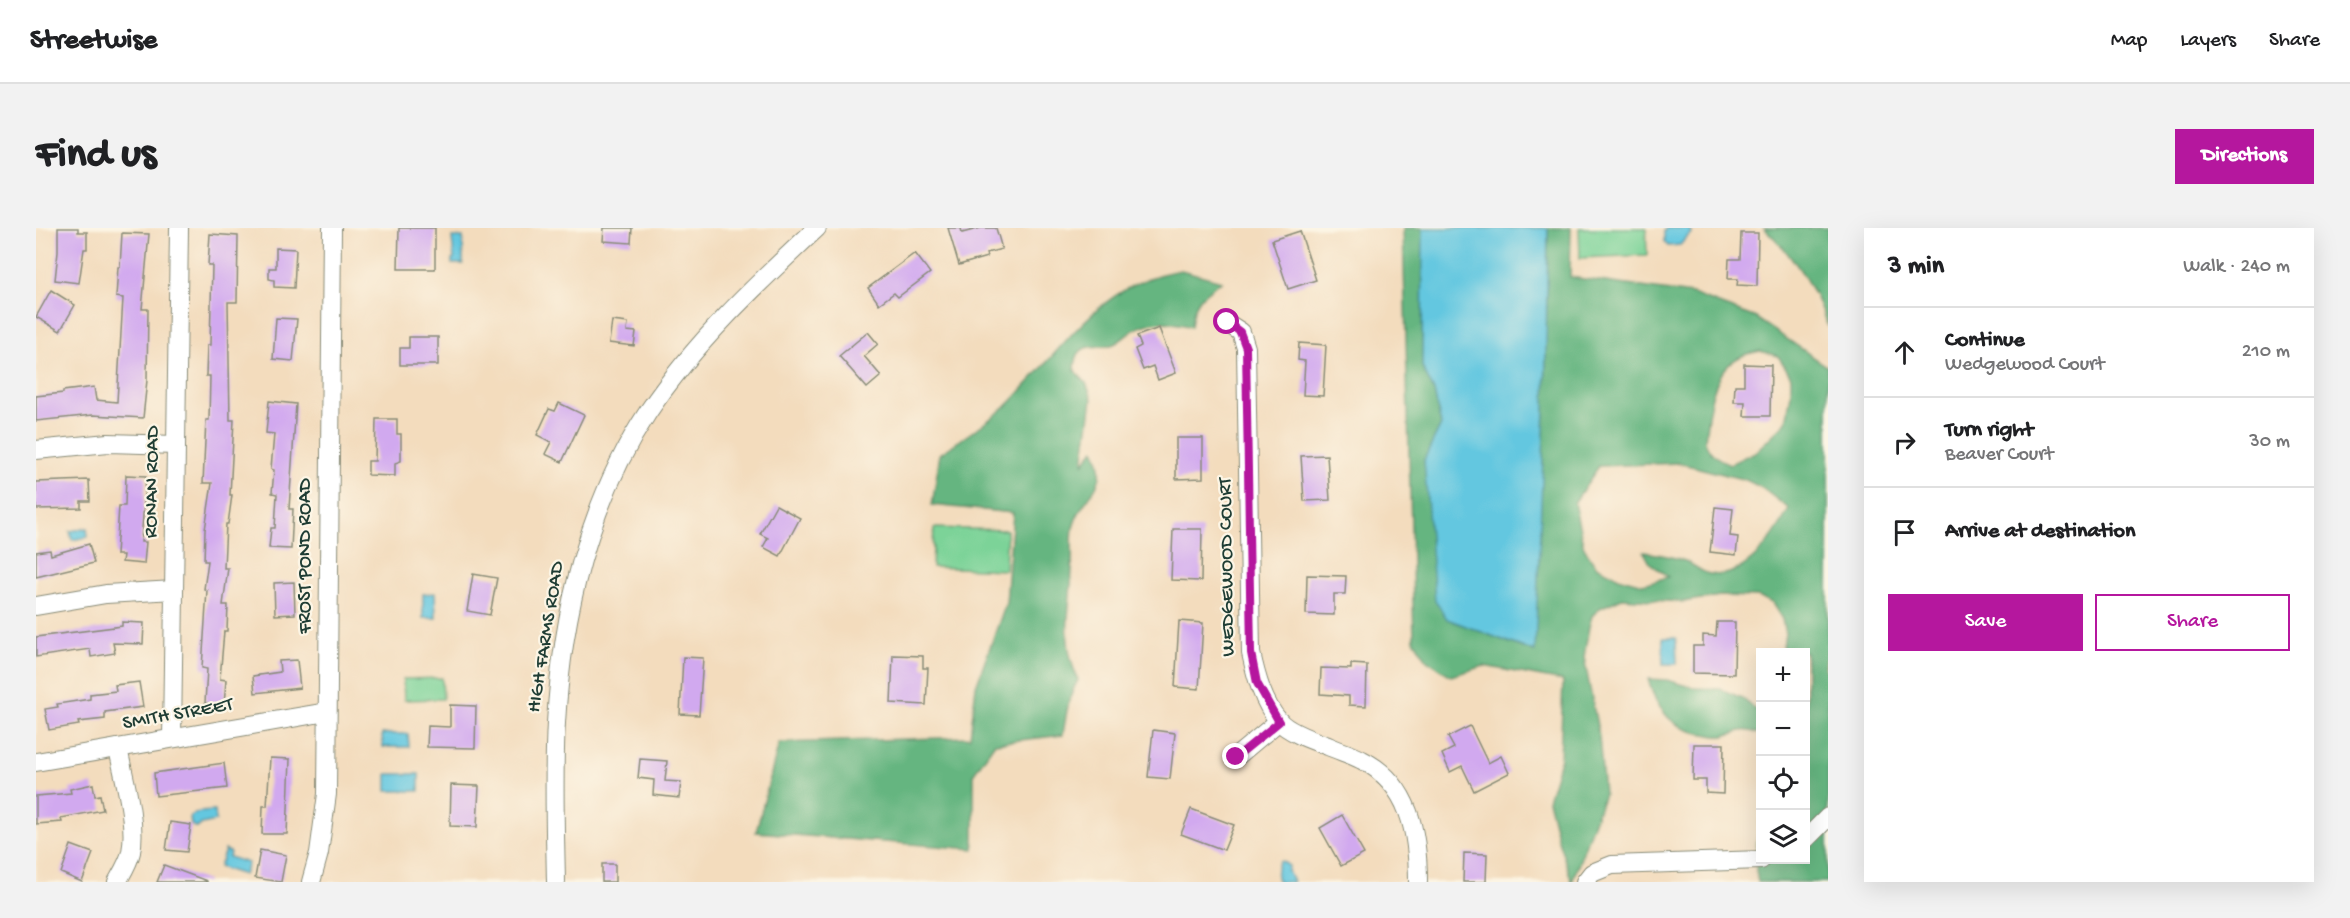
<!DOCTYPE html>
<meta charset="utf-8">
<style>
:root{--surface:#fff;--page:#f2f2f2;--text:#202124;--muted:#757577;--line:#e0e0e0;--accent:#b5179e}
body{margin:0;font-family:"Gochi Hand",sans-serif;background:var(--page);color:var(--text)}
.controls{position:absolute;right:18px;bottom:18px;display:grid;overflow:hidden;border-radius:0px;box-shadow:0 6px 24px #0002}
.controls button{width:54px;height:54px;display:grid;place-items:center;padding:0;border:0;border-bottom:2px solid var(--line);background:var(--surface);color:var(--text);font:30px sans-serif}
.stop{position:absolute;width:18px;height:18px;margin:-14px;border:4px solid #b5179e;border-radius:50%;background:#fff}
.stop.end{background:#b5179e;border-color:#fff;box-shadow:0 2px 6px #0008}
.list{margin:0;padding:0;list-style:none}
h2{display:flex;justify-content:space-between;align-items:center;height:78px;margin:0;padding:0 24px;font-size:26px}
h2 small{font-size:20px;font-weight:400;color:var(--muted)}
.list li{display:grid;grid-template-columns:39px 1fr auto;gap:18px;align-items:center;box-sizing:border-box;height:90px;padding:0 24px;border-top:2px solid var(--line)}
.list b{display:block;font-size:22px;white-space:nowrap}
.list p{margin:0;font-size:20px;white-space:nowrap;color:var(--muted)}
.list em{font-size:20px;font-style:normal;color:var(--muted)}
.actions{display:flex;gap:12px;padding:18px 24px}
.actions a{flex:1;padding:14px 0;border:2px solid var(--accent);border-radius:0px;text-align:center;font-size:21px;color:var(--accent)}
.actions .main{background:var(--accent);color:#fff}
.icon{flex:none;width:33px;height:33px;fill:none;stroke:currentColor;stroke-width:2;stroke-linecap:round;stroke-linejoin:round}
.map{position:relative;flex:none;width:1792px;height:654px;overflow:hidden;border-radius:0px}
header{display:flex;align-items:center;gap:36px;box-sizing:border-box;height:84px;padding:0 30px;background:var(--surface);border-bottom:2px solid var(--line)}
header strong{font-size:28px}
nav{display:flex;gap:33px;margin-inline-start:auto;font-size:21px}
.intro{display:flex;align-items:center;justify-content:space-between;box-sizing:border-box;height:144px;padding:0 36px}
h1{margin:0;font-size:42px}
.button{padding:15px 27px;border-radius:0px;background:var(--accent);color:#fff;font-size:21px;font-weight:700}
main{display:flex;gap:36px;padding:0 36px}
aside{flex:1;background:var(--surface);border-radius:0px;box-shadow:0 6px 24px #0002}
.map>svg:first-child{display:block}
.green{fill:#7cd398;stroke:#4e8866;stroke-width:1.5}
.forest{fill:#65b580;stroke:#42795a;stroke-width:1.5;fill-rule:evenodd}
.water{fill:#63c7e0;stroke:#41828a;stroke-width:1.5}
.building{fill:#d1a9ef}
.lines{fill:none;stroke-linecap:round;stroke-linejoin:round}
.minor-casing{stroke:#898c78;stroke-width:20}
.minor{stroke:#fff;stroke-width:18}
.route{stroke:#b5179e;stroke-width:8}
.labels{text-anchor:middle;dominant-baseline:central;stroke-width:4.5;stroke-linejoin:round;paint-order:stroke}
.street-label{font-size:20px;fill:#1f3d34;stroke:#fcf5e5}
</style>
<header>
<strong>Streetwise</strong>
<nav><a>Map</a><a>Layers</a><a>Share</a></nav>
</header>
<div class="intro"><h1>Find us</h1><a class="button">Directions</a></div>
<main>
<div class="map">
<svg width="1792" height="654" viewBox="0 0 1792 654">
<rect width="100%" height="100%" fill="#fcf5e5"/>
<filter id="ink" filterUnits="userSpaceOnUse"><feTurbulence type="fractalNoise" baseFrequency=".0167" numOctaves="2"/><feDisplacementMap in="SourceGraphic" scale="12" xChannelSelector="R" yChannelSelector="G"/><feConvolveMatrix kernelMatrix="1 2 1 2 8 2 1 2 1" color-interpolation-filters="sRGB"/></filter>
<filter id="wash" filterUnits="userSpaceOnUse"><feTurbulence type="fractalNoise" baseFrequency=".008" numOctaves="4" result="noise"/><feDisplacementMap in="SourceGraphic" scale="24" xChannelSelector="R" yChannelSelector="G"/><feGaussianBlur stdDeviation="1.35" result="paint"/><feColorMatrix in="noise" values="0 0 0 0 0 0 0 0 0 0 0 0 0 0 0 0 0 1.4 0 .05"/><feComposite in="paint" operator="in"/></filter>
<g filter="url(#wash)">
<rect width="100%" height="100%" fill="#f3dcbd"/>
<g class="green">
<path d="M 1543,0 L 1610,0 L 1611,27 L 1544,30 Z"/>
<path d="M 898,300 L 971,302 L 969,342 L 896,339 Z"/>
<path d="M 406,450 L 407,471 L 368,472 L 367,451 Z"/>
</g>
<g class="forest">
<path d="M 1367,0 L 1387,0 L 1386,139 L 1398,163 L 1405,197 L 1388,232 L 1411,391 L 1498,424 L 1509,181 L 1512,0 L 1535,0 L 1534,49 L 1656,66 L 1720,90 L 1792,139 L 1792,419 L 1788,438 L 1792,448 L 1792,654 L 1722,654 C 1717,634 1721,612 1724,592 L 1724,632 L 1770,632 L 1770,424 L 1746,424 L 1749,406 L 1746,391 L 1736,375 L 1722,369 L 1684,368 L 1646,374 L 1586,370 L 1564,380 L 1556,388 L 1553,399 L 1548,429 L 1563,508 L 1568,566 L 1536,654 L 1522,612 L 1512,572 L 1524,533 L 1527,453 L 1448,438 L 1415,448 L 1391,432 L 1378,412 ZM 1724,123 L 1742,128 L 1755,148 L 1755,166 L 1750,194 L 1719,224 L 1694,236 C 1682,231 1673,226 1669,213 C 1672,185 1675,141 1706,128 C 1711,125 1718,125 1724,123 ZM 1643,235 L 1710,252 L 1726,260 L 1753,281 C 1739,308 1708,356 1670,345 C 1663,342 1656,336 1649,333 C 1636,328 1621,326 1608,324 L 1614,335 L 1632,349 L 1607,356 L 1585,350 L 1560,338 L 1548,320 L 1538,275 L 1563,238 Z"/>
<path d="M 1728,0 L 1792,0 L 1792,99 C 1777,58 1760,30 1728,0 Z"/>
<path d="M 1145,42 L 1186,53 C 1165,67 1157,73 1155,99 C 1134,93 1114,91 1095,104 C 1089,108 1083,115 1075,117 C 1057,121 1039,112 1039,143 L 1050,155 L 1056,171 L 1047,236 L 1058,221 C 1078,260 1045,266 1037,300 C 1035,313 1037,329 1036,342 C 1034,385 1024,410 1042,452 C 1032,469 1030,487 1027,507 L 959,515 L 938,545 L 938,621 L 720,604 L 743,515 L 934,509 L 940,458 L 970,375 L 977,285 L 896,277 L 904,226 C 925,211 948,197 968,180 C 977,173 985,162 993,154 C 1039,104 1073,53 1145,42 Z"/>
<path d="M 1612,451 L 1631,452 L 1659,460 L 1684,461 L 1706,470 L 1720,482 L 1724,478 L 1724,506 C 1705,499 1705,504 1688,508 C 1683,509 1675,507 1669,506 C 1636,502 1620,481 1612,451 Z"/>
</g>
<g class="water">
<path d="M 1387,0 L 1512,0 L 1509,181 L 1499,424 L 1411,391 L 1399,372 L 1388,232 L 1405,197 L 1398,163 L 1386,139 Z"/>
<path d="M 1631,0 L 1653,0 L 1655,5 L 1644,17 L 1632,18 L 1628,14 L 1628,3 Z"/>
<path d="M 416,9 L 427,9 L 427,36 L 416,36 L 416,32 L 418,31 Z"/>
<path d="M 51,300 L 52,309 L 36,312 L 34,303 Z"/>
<path d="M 399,365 L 400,390 L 387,390 L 387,366 Z"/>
<path d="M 1627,410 L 1640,410 L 1641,436 L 1627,436 Z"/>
<path d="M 346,506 L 372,506 L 373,519 L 347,519 Z"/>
<rect x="351" y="546" width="32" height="17"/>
<path d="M 179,583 L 180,593 L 166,596 L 161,600 L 155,597 L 154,588 L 163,584 Z"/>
<path d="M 189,622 L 194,624 L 193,629 L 212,635 L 208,647 L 183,639 Z"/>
<path d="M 1246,633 L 1253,638 L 1252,643 L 1257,654 L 1243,654 C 1239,647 1240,641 1243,634 Z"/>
</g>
<g id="blocks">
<g class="building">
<path d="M 22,0 L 42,0 L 42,4 L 51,4 L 51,21 L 48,21 L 43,55 L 19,52 L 22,24 Z"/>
<path d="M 363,0 L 399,0 L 399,41 L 362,41 Z"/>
<path d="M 568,0 L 596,0 L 595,15 L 567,13 Z"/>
<path d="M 912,0 L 925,0 L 926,5 L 945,0 L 960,0 L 966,21 L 950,25 L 951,29 L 923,37 Z"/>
<path d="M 1264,3 L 1280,52 L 1252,61 L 1236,12 Z"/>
<path d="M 86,5 L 113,6 L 106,81 L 112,81 L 111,152 L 107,190 L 57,187 L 0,193 L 0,168 L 27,165 L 27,163 L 58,159 L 60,172 L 81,174 L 87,70 L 80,69 L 82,39 L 84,39 Z"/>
<path d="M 1705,5 L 1722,5 L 1721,58 L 1701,57 L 1702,51 L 1692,51 L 1693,31 L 1704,31 Z"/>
<path d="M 174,6 L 202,8 L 201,74 L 192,74 L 194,192 L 198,192 L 194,267 L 196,267 L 192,296 L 190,296 L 188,340 L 192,340 L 187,377 L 192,377 L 191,403 L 188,403 L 184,451 L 190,452 L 188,477 L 169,475 L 171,441 L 166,440 L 171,362 L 168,361 L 172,333 L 168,333 L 169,302 L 176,255 L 167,255 L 170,192 L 173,192 L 174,148 L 170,148 L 171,117 L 174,117 L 176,37 L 172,37 Z"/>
<path d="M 240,20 L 260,21 L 258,60 L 238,59 L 238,52 L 233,51 L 233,40 L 240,40 Z"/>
<path d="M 879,25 L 894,45 L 862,69 L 858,65 L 843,76 L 832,60 Z"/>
<path d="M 15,62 L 39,77 L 24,103 L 0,89 Z"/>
<path d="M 240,90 L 261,91 L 257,133 L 237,131 Z"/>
<path d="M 576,93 L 592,95 L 591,103 L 600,104 L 598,118 L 573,115 Z"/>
<path d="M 1123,100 L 1140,145 L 1122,152 L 1117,138 L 1107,142 L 1099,121 L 1105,118 L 1101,108 Z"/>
<path d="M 832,104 L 842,116 L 828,128 L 845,148 L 831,160 L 803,128 Z"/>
<path d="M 373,109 L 402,109 L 402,137 L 364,137 L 364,120 L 373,120 Z"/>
<path d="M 1263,115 L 1290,117 L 1287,168 L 1267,167 L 1269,133 L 1262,132 Z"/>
<path d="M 1708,136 L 1735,137 L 1734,188 L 1708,188 L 1709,174 L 1698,174 L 1699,157 L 1708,157 Z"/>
<path d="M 233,173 L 260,176 L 253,281 L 257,281 L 255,321 L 233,320 L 235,300 L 239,300 L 241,266 L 236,265 L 238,242 L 235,241 L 238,206 L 230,205 Z"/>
<path d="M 523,175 L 548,187 L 526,234 L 509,226 L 515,214 L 501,207 L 513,181 L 519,183 Z"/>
<path d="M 340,191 L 361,191 L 361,206 L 365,206 L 365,233 L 359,235 L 359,248 L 332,247 L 332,233 L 339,233 Z"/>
<path d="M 1140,210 L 1167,210 L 1167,250 L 1140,251 Z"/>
<path d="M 1291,227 L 1294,272 L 1268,273 L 1265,228 Z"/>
<path d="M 90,247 L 110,248 L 105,314 L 110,314 L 108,336 L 86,334 L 87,327 L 80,327 L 83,278 L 89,278 Z"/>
<path d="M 53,252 L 54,273 L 45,273 L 45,280 L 0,281 L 0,254 Z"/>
<path d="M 740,277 L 764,290 L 744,328 L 727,319 L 732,310 L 724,306 Z"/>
<path d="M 1679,279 L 1697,281 L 1694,308 L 1702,309 L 1700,327 L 1674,324 Z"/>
<path d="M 1137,301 L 1166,301 L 1165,353 L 1135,352 Z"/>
<path d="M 53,316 L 58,335 L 0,349 L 0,324 L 14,322 L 15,327 Z"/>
<path d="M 437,346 L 461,350 L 454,387 L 431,383 Z"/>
<path d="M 1271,347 L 1310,348 L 1309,366 L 1298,366 L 1298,387 L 1270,386 Z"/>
<path d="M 258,354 L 259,386 L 239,387 L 238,355 Z"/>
<path d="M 1143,393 L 1167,395 L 1163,461 L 1139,459 Z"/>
<path d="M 86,394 L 108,395 L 107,416 L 77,415 L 79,425 L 55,429 L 54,421 L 0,429 L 0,409 L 86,398 Z"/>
<path d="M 1681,394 L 1699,394 L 1698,446 L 1657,445 L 1657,418 L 1667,418 L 1667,407 L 1680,408 Z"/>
<path d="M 857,427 L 887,428 L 887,440 L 892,440 L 890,477 L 855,475 Z"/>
<path d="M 647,429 L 667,430 L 663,487 L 644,486 Z"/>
<path d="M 261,432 L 264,460 L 219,465 L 217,448 L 244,444 L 243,433 Z"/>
<path d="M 1315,436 L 1331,437 L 1330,478 L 1313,477 L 1313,468 L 1284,466 L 1285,440 L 1315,441 Z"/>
<path d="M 103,454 L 107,479 L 69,484 L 69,491 L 42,494 L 43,497 L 13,502 L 9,481 L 22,479 L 21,476 L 54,471 L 54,466 L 80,463 L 79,457 Z"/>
<path d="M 414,477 L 440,478 L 439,520 L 391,519 L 392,498 L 414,499 Z"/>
<path d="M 1434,498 L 1452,535 L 1465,528 L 1473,545 L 1438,563 L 1426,538 L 1414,544 L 1406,526 L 1418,520 L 1412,509 Z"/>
<path d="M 1117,502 L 1139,505 L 1134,551 L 1112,549 Z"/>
<path d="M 1658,516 L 1688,516 L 1687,566 L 1670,565 L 1670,552 L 1657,552 Z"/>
<path d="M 234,530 L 254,531 L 251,606 L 226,606 L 227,578 L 231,578 Z"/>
<path d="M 604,531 L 631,533 L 629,553 L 645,554 L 643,570 L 617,567 L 618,552 L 602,550 Z"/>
<path d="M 188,535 L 191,560 L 120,568 L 118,545 Z"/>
<path d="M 57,556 L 59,568 L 64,567 L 67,582 L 25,590 L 26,594 L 0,596 L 0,568 L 35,565 L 34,561 Z"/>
<path d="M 415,557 L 443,558 L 441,599 L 414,598 Z"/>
<path d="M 1155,581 L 1198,597 L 1188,622 L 1145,606 Z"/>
<path d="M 1306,587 L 1328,626 L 1305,638 L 1284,600 Z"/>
<path d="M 134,594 L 155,597 L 151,624 L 130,622 Z"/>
<path d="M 35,617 L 57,625 L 46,654 L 25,645 Z"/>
<path d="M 224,622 L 250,627 L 245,654 L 219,650 Z"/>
<path d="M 1428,625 L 1451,626 L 1450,654 L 1427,654 Z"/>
<rect x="566" y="636" width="13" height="18"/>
<path d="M 128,637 L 171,653 L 171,654 L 121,654 Z"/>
</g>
</g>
</g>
<g filter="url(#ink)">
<use href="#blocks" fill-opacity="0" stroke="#898c78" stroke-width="1.5"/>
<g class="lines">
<defs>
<g id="minor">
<path d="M 1191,95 L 1205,104 L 1210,120 L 1215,425 C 1220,448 1227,475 1243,493 C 1252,504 1278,513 1292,518 C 1303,523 1315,526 1326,532 C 1374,556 1382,606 1382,654"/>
<path d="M 0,222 L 72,215 L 140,217"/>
<path d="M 0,378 L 70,366 L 138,362"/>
<path d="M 136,510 L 143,0"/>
<path d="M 1200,529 L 1243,493"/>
<path d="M 0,534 L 291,484"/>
<path d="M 1770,611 L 1792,589"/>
<path d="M 81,654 C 86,645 93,634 95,624 C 101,594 88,551 82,520"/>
<path d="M 275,654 L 283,625 L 291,566 L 296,0"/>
<path d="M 520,654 C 519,601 517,548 520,495 C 526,387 552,275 612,184 C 659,114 720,57 781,0"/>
<path d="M 1549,654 L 1556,645 L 1576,637 L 1725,632"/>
</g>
</defs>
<use href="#minor" class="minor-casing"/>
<use href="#minor" class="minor"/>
</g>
</g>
<g class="lines" filter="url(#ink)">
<path class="route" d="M 1191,94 L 1204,104 L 1210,120 L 1215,425 L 1221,455 L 1243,494 L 1200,529"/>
</g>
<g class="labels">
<g class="street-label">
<text transform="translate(117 254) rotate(-89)">RONAN ROAD</text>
<text transform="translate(270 328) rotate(-90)">FROST POND ROAD</text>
<text transform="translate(1192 339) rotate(-91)">WEDGEWOOD COURT</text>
<text transform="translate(511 409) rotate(-81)">HIGH FARMS ROAD</text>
<text transform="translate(142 487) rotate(-10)">SMITH STREET</text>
</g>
</g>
</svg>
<div class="controls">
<button>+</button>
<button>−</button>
<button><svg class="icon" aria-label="locate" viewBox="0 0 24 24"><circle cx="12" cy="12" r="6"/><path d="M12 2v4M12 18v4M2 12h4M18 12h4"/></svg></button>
<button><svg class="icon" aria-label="layers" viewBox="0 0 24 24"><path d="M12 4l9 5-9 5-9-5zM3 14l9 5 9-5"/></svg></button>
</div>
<div class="stop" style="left:1191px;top:94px"></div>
<div class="stop end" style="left:1200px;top:529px"></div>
</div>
<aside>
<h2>3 min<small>Walk · 240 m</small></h2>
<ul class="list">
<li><svg class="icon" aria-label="ahead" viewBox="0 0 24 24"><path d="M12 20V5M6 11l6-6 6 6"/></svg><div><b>Continue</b><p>Wedgewood Court</p></div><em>210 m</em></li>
<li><svg class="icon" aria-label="right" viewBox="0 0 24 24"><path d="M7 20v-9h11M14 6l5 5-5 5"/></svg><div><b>Turn right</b><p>Beaver Court</p></div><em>30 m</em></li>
<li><svg class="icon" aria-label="arrive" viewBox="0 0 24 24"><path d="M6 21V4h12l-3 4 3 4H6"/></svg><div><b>Arrive at destination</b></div></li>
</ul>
<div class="actions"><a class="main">Save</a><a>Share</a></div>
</aside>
</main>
